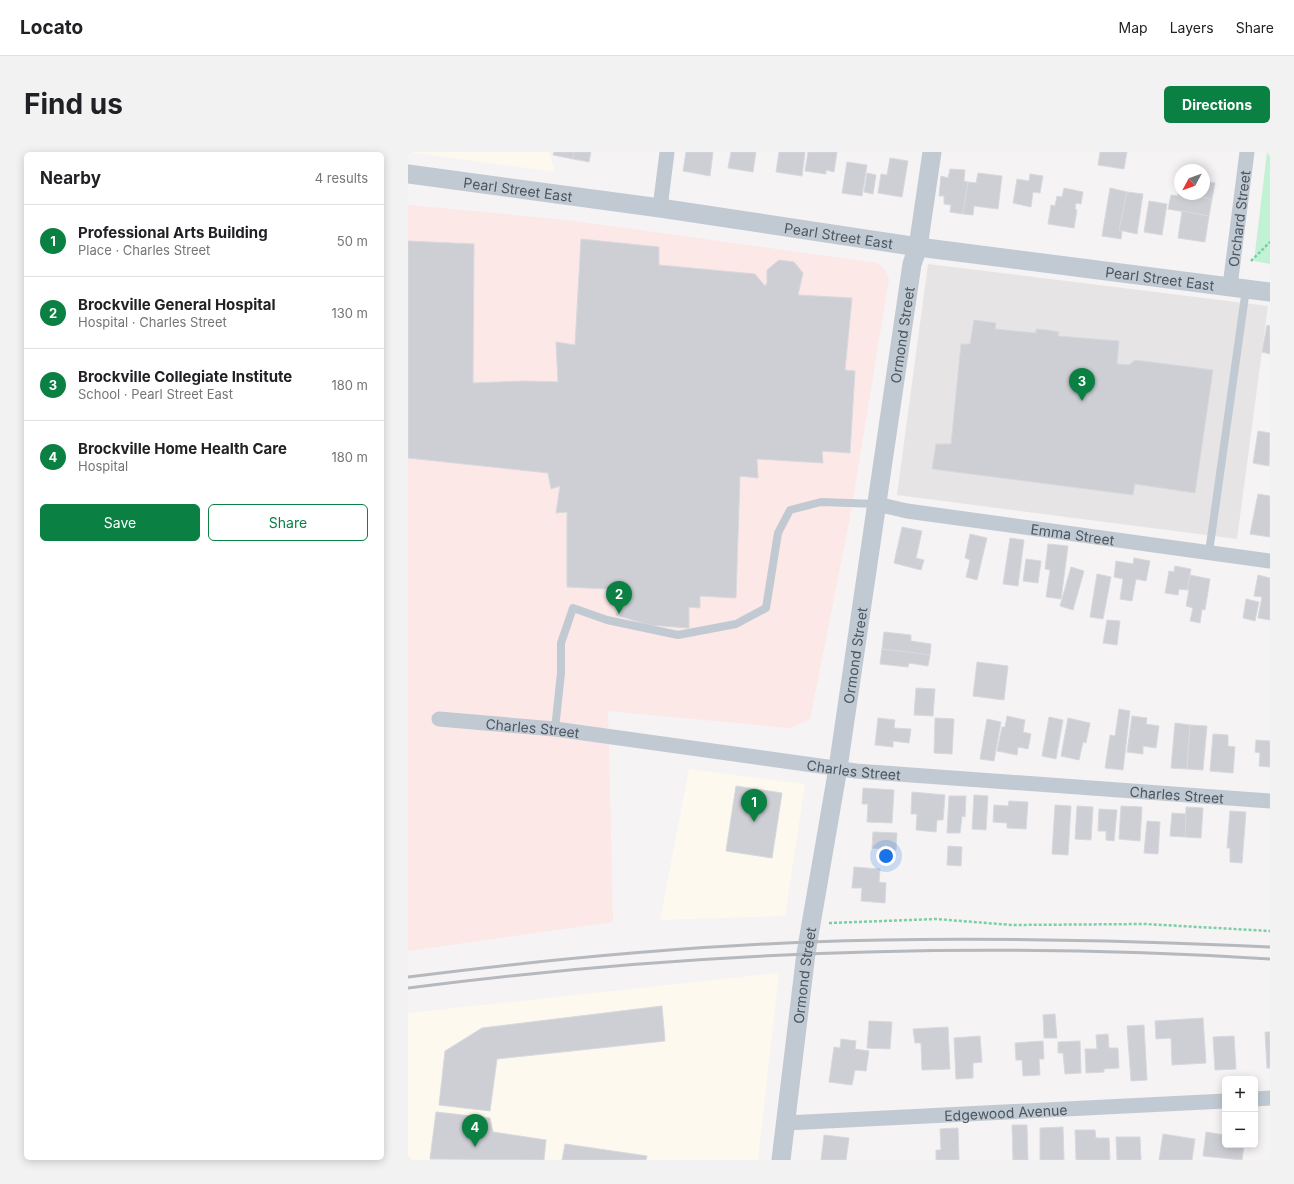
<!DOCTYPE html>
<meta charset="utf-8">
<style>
:root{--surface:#fff;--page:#f2f2f2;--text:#202124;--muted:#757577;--line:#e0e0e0;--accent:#0b8043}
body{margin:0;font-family:Inter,sans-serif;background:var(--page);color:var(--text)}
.controls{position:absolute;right:12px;bottom:12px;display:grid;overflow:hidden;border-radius:6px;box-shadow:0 2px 10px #0003}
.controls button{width:36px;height:36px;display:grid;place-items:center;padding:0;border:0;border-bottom:1px solid var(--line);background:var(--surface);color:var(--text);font:20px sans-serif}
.compass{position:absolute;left:766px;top:12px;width:36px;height:36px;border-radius:50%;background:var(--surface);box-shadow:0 2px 10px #0003;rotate:229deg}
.you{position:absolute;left:478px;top:704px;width:14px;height:14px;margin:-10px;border:3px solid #fff;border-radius:50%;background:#1a73e8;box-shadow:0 0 0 6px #1a73e833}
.badge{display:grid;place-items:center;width:26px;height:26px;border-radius:50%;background:var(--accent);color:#fff;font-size:13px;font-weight:700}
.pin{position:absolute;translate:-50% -33px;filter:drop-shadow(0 1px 2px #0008)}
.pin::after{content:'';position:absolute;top:21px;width:14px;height:12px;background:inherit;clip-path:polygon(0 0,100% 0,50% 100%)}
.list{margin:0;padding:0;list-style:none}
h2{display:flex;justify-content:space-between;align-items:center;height:52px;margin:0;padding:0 16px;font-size:17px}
h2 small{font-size:13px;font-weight:400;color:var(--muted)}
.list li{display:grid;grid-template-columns:26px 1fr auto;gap:12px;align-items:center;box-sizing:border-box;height:72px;padding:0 16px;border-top:1px solid var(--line)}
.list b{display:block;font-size:15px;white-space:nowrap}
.list p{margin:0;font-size:13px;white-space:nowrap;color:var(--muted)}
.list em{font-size:13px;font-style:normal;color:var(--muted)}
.actions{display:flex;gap:8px;padding:12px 16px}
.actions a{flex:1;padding:9px 0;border:1px solid var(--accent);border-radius:6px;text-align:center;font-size:14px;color:var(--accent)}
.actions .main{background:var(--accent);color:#fff}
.map{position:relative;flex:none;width:862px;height:1008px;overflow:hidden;border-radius:6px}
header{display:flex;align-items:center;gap:24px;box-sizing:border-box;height:56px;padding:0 20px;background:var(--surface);border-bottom:1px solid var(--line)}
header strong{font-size:19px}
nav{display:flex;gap:22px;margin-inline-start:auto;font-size:14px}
.intro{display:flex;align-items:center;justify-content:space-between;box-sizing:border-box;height:96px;padding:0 24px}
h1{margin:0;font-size:28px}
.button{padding:10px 18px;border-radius:6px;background:var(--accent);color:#fff;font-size:14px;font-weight:700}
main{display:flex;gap:24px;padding:0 24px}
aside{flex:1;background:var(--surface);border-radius:6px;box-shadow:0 2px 10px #0003}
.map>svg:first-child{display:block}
.commercial{fill:#fdf9ef}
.education{fill:#e6e4e5}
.medical{fill:#fce8e6}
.green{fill:#c3f1d5}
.building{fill:#cdcfd5;stroke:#d7d9de}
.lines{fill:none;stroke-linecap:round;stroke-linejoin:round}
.path{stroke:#7ad0a6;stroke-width:2.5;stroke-dasharray:3 2;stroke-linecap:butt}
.service{stroke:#c1cad2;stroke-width:8}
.minor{stroke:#c1cad2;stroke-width:15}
.tertiary{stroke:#c1cad2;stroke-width:19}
.rail{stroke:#b5b8bd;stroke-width:3}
.labels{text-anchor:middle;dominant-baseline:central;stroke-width:4;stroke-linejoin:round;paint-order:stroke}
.street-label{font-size:14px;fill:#4a5661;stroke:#fff}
</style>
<header>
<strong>Locato</strong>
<nav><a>Map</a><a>Layers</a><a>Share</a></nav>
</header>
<div class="intro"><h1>Find us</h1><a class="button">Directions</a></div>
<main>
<aside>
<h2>Nearby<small>4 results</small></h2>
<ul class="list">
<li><span class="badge">1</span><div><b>Professional Arts Building</b><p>Place · Charles Street</p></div><em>50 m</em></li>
<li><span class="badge">2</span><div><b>Brockville General Hospital</b><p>Hospital · Charles Street</p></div><em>130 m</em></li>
<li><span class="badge">3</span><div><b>Brockville Collegiate Institute</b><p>School · Pearl Street East</p></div><em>180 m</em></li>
<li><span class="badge">4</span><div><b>Brockville Home Health Care</b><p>Hospital</p></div><em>180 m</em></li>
</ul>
<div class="actions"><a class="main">Save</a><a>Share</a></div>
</aside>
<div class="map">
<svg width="862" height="1008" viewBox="0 0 862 1008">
<rect width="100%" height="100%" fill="#f5f3f3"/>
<g class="commercial">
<path d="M 0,0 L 141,0 L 147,20 Z"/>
<path d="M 281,617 L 397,632 L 377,764 L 252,768 Z"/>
<path d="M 371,821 L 350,1008 L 0,1008 L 0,861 Z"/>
</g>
<path class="education" d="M 520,112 L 860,154 L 829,387 L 489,343 Z"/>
<path class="medical" d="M 0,53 L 159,68 L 469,111 L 477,118 L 481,127 L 442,365 L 402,567 L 382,576 L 200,559 L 205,770 L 0,799 Z"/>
<path class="green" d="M 859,0 L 862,0 L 862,112 L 846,109 Z"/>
<g class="building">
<path d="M 146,0 L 166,0 L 165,7 L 145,3 Z"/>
<path d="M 166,0 L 183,0 L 181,10 L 165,7 Z"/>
<path d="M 278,0 L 305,0 L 302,24 L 275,19 Z"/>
<path d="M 323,0 L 348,0 L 345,20 L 320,16 Z"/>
<path d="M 371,0 L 397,0 L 394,24 L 368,20 Z"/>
<path d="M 400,0 L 429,0 L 426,20 L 418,18 L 418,22 L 397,19 Z"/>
<path d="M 692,0 L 719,0 L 716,17 L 690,13 Z"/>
<path d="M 482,6 L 500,9 L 494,45 L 470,41 L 473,22 L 479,23 Z"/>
<path d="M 439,10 L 459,13 L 454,44 L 434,41 Z"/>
<path d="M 542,17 L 557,18 L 556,29 L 560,30 L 555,62 L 542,60 L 543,53 L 536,52 L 536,44 L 531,44 L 533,24 L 540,26 Z"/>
<path d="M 459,21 L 468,23 L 465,42 L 456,40 Z"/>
<path d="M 570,21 L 594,24 L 590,57 L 566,54 L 565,63 L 555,62 L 560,30 L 568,31 Z"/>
<path d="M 622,22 L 635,24 L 632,41 L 625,40 L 623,55 L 605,51 L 609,27 L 621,29 Z"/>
<path d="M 796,29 L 807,31 L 804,47 L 779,42 L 796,42 Z"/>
<path d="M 656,36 L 675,40 L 673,52 L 668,51 L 667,57 L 669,58 L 666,76 L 640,72 L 643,53 L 647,54 L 649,44 L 654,45 Z"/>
<path d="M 702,36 L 719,40 L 711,78 L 714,79 L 713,87 L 694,84 Z"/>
<path d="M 719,40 L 735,42 L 729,82 L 711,78 Z"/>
<path d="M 770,40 L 772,42 L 804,47 L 801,64 L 760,57 L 763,43 L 770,44 Z"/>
<path d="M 741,49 L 759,52 L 754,83 L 736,80 Z"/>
<path d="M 774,59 L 801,64 L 797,90 L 770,86 Z"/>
<path d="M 173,87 L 251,95 L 251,113 L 347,122 L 357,134 L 359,131 L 359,118 L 371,108 L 386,110 L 395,121 L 390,143 L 444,146 L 437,218 L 447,219 L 442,301 L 414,299 L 415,311 L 349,307 L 350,326 L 332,324 L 328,446 L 292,444 L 292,456 L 281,455 L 281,476 L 241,473 L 208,463 L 220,438 L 159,435 L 159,360 L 148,361 L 152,334 L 143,337 L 140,321 L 0,306 L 0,89 L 66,92 L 65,231 L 117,229 L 150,230 L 148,190 L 167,193 Z"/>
<path d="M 566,168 L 588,171 L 587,177 L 628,181 L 628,177 L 639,178 L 651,180 L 650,184 L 711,189 L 709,212 L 721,213 L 727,208 L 805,218 L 787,341 L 727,332 L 725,343 L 524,317 L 528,292 L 543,292 L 553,192 L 562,192 Z"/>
<path d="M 859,173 L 862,174 L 862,202 L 854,200 Z"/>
<path d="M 850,279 L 862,281 L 861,314 L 845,311 Z"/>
<path d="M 850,342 L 862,344 L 862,385 L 842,382 Z"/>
<path d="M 494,375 L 514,379 L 508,406 L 516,408 L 513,418 L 486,411 Z"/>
<path d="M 562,382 L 579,386 L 569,428 L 558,425 L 562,408 L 557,406 Z"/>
<path d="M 602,386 L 616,388 L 610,434 L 595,432 Z"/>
<path d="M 640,392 L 660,394 L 653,447 L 638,445 L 642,418 L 637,417 Z"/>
<path d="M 726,406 L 742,409 L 738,429 L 728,427 L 724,449 L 712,447 L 715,427 L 706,425 L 708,409 L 725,412 Z"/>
<path d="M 618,407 L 633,409 L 630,431 L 615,429 Z"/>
<path d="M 767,414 L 783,417 L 779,438 L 771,437 L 770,443 L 757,441 L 761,419 L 766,420 Z"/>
<path d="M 663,415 L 676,419 L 665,458 L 652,454 Z"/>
<path d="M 689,422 L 703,425 L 695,467 L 682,465 Z"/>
<path d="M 782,423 L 802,427 L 797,458 L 794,457 L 792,471 L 782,469 L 785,456 L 778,454 L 781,438 L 779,438 Z"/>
<path d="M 850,423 L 862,426 L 862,468 L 850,466 L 854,445 L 846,444 Z"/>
<path d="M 838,447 L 851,450 L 847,469 L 835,466 Z"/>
<path d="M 699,468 L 712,469 L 709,493 L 695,491 Z"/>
<path d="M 476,480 L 503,483 L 503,489 L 523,492 L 522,503 L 474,497 Z"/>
<path d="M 474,497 L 522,503 L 520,514 L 501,511 L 500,515 L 472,512 Z"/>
<path d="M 569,510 L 600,514 L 596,548 L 565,544 Z"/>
<path d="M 508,536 L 527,537 L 525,564 L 506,563 Z"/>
<path d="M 711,557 L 722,559 L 715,618 L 697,616 L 702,583 L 707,584 Z"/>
<path d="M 599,564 L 617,568 L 615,580 L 623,582 L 620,597 L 610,595 L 609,603 L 589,599 L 594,575 L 597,575 Z"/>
<path d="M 724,564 L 739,566 L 738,572 L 751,574 L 748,596 L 735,594 L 735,602 L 719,600 Z"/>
<path d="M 641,565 L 655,568 L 648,607 L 634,604 Z"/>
<path d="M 470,566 L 487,568 L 486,576 L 503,577 L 501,591 L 485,589 L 485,595 L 467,593 Z"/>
<path d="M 527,566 L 546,567 L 544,602 L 526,601 Z"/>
<path d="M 660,566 L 682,571 L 678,591 L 675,590 L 671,608 L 653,604 Z"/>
<path d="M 579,567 L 593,570 L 586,609 L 572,607 Z"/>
<path d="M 767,571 L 782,573 L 779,617 L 763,616 Z"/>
<path d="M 782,573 L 799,574 L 795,618 L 779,617 Z"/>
<path d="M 805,582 L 820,583 L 820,594 L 827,595 L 825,621 L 802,619 Z"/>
<path d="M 848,588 L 862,589 L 862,615 L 851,614 L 852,601 L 847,600 Z"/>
<path d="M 328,634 L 374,641 L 364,706 L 318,699 Z"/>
<path d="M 455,636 L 486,638 L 484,671 L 459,670 L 460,652 L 454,652 Z"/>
<path d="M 504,640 L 537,643 L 535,668 L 529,668 L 528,680 L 508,678 L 509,662 L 503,662 Z"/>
<path d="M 566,643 L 580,644 L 578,678 L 564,677 Z"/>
<path d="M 541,644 L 558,644 L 557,665 L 554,664 L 552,681 L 539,681 Z"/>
<path d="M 601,649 L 620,650 L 618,677 L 599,676 L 599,671 L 585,670 L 586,653 L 600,654 Z"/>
<path d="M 647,653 L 663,654 L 660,703 L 644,702 Z"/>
<path d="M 669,654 L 685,655 L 683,688 L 667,687 Z"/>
<path d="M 713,654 L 734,655 L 732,689 L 711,687 Z"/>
<path d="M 778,655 L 795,656 L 793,686 L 777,685 Z"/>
<path d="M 691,657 L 709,658 L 706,689 L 698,688 L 698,679 L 690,679 Z"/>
<path d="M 822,659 L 838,660 L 834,711 L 822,710 L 822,696 L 819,696 Z"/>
<path d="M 764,661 L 778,662 L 777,685 L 762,684 Z"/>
<path d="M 739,669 L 752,670 L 750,702 L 736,701 Z"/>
<path d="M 465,680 L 489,681 L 488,698 L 464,696 Z"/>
<path d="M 540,694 L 554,695 L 553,714 L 539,713 Z"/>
<path d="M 446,715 L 472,717 L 471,730 L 478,731 L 477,751 L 453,749 L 454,736 L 444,736 Z"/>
<path d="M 254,854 L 257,889 L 89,907 L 82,959 L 31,953 L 37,899 L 74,876 Z"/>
<path d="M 647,862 L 649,886 L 636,886 L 635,863 Z"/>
<path d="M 795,866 L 798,911 L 764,913 L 763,886 L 748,887 L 747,869 Z"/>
<path d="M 461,869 L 484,870 L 482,897 L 459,896 Z"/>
<path d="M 736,873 L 739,928 L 723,929 L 719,874 Z"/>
<path d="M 540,875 L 542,917 L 514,918 L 513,891 L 507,891 L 505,877 Z"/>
<path d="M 857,880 L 862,880 L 862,916 L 859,916 Z"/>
<path d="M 700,882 L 701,896 L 710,896 L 711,916 L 696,917 L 696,920 L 678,921 L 677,897 L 689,897 L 688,883 Z"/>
<path d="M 572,884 L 574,910 L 565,911 L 565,926 L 548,927 L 546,886 Z"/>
<path d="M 826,884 L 828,917 L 807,918 L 805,885 Z"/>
<path d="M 433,887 L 448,889 L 447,897 L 461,899 L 458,919 L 447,918 L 444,933 L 421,930 L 426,895 L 432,896 Z"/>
<path d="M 635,889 L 636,907 L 631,907 L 632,923 L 615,924 L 614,908 L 608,908 L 607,891 Z"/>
<path d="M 672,889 L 673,921 L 657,922 L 655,901 L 650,901 L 650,890 Z"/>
<path d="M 28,960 L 82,966 L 85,980 L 138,988 L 136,1008 L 22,1007 Z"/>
<path d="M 604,973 L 619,973 L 620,1008 L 605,1008 Z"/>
<path d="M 655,975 L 656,1008 L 632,1008 L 632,976 Z"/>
<path d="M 550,976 L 551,1008 L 528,1008 L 528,998 L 533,998 L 532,977 Z"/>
<path d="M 667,978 L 687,978 L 688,986 L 701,986 L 702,1008 L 668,1008 Z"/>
<path d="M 798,980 L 817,983 L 817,993 L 836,993 L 834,1008 L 795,1004 Z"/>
<path d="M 755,982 L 787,987 L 784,1008 L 751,1008 Z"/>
<path d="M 416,983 L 441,986 L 438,1008 L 413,1008 Z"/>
<path d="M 708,985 L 732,985 L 733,1008 L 709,1008 Z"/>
<path d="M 157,992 L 239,1004 L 238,1008 L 154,1008 Z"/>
</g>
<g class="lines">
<g class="path">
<path d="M 843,109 L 862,90"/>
<path d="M 421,771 L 528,767 L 604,773 L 737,772 L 862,779"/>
</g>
<g class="service">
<path d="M 801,400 L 838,137"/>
<path d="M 147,577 L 153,521 L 153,491 L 165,456 L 199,468 L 270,483 L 328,472 L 358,456 L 370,381 L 382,358 L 413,350 L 469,352"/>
</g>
<g class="minor">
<path d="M 252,56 L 259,0"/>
<path id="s1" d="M 822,134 L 839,0"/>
<path id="s2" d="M 469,352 L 499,359 L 862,409"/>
<path id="s3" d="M 31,567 L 147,577 L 448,619 L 862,649"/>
<path d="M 847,947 L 862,946"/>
<path id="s4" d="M 378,971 L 817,949"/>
</g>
<g class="tertiary">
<path id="s5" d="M 0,22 L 252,56 L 510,95 L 862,140"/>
<path id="s6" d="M 373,1008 L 398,801 L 430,616 L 504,112 L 510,95 L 524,0"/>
</g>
<g class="rail">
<path d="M 0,825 C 134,808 267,795 402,790 C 555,784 709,788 862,795"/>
<path d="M 0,836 C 286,799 574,789 862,807"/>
</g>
</g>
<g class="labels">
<g class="street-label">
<text stroke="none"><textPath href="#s5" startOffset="111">Pearl Street East</textPath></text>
<text stroke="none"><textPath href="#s1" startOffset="68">Orchard Street</textPath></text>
<text stroke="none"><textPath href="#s5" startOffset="435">Pearl Street East</textPath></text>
<text stroke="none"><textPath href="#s5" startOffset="759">Pearl Street East</textPath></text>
<text stroke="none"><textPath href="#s6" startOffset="834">Ormond Street</textPath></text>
<text stroke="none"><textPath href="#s2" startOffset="198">Emma Street</textPath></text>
<text stroke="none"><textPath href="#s6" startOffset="510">Ormond Street</textPath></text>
<text stroke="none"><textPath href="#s3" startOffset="94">Charles Street</textPath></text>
<text stroke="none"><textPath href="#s3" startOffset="418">Charles Street</textPath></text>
<text stroke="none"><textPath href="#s3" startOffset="742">Charles Street</textPath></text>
<text stroke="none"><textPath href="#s6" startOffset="186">Ormond Street</textPath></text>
<text stroke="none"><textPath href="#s4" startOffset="220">Edgewood Avenue</textPath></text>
</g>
</g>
</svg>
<div class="controls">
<button>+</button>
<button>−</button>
</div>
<svg class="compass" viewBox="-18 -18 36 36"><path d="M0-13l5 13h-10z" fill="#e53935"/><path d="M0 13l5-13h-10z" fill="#757577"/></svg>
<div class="you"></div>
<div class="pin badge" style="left:346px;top:670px">1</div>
<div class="pin badge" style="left:211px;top:462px">2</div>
<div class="pin badge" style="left:674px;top:249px">3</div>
<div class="pin badge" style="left:67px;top:995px">4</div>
</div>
</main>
